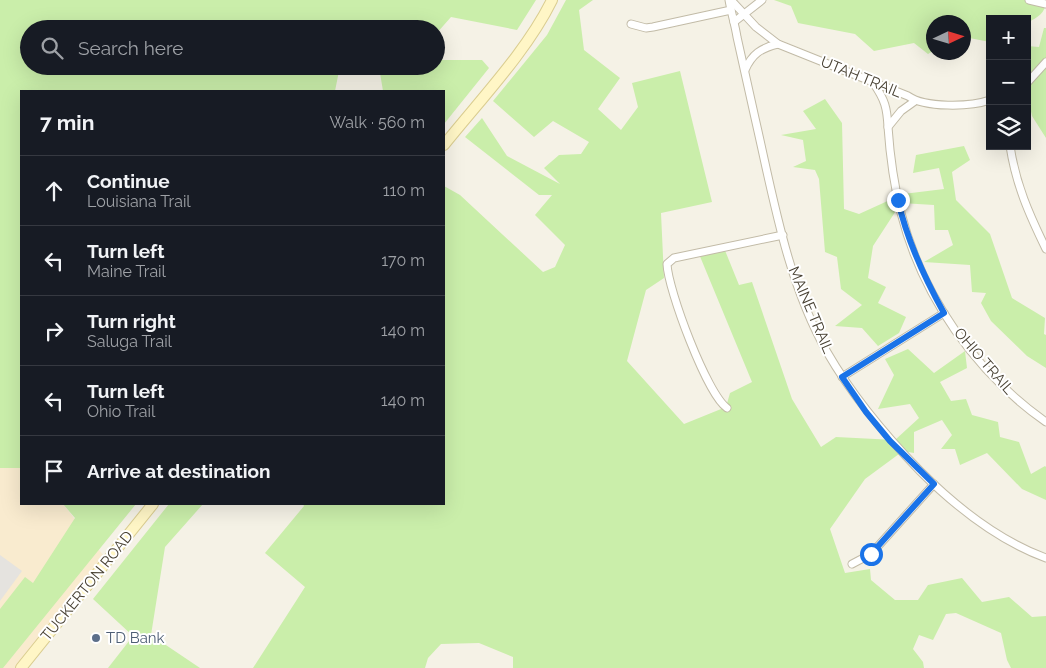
<!DOCTYPE html>
<meta charset="utf-8">
<style>
:root{--surface:#171b24;--page:#242831;--text:#f1f3f6;--muted:#9ea1a6;--line:#363941}
body{margin:0;font-family:Raleway,sans-serif;background:var(--page);color:var(--text)}
.controls{position:absolute;right:15px;top:15px;display:grid;overflow:hidden;border-radius:0px;box-shadow:0 5px 20px #0002}
.controls button{width:45px;height:45px;display:grid;place-items:center;padding:0;border:0;border-bottom:1px solid var(--line);background:var(--surface);color:var(--text);font:25px sans-serif}
.compass{position:absolute;left:926px;top:15px;width:45px;height:45px;border-radius:50%;background:var(--surface);box-shadow:0 5px 20px #0002;rotate:86deg}
.stop{position:absolute;width:15px;height:15px;margin:-11px;border:4px solid #1a73e8;border-radius:50%;background:#fff}
.stop.end{background:#1a73e8;border-color:#fff;box-shadow:0 1px 5px #0008}
.list{margin:0;padding:0;list-style:none}
h2{display:flex;justify-content:space-between;align-items:center;height:65px;margin:0;padding:0 20px;font-size:21px}
h2 small{font-size:16px;font-weight:400;color:var(--muted)}
.list li{display:grid;grid-template-columns:32px 1fr auto;gap:15px;align-items:center;box-sizing:border-box;height:70px;padding:0 20px;border-top:1px solid var(--line)}
.list b{display:block;font-size:19px;white-space:nowrap}
.list p{margin:0;font-size:16px;white-space:nowrap;color:var(--muted)}
.list em{font-size:16px;font-style:normal;color:var(--muted)}
.icon{flex:none;width:28px;height:28px;fill:none;stroke:currentColor;stroke-width:2;stroke-linecap:round;stroke-linejoin:round}
.map{position:relative;flex:none;width:1046px;height:668px;overflow:hidden}
.search{position:absolute;background:var(--surface);box-shadow:0 5px 20px #0002;left:20px;top:20px;width:425px;height:55px;display:flex;align-items:center;gap:12px;box-sizing:border-box;padding:0 18px;border-radius:28px;color:var(--muted);font-size:19px}
.panel{position:absolute;background:var(--surface);box-shadow:0 5px 20px #0002;left:20px;top:90px;width:425px;height:415px;border-radius:0px}
.map>svg:first-child{display:block}
.commercial{fill:#f9ebcf}
.green{fill:#caeeaa}
.parking{fill:#e5e3df}
.lines{fill:none;stroke-linecap:round;stroke-linejoin:round}
.street-casing{stroke:#c2bba7;stroke-width:9}
.secondary-casing{stroke:#dacd90;stroke-width:12}
.street{stroke:#fff;stroke-width:7}
.secondary{stroke:#fff6c6;stroke-width:10}
.route{stroke:#1a73e8;stroke-width:6}
.service-dot{fill:#5c6f8a;stroke:#fff;stroke-width:2}
.labels{text-anchor:middle;dominant-baseline:central;stroke-width:4;stroke-linejoin:round;paint-order:stroke}
.street-label{font-size:15px;fill:#494234;stroke:#fff}
.service-label{font-size:15px;fill:#4e5e75;stroke:#fff;text-anchor:start}
</style>
<div class="map">
<svg width="1046" height="668" viewBox="0 0 1046 668">
<rect width="100%" height="100%" fill="#f5f2e6"/>
<path class="commercial" d="M 0,468 L 21,468 L 21,504 L 63,504 L 107,560 L 20,668 L 0,668 Z"/>
<g class="green">
<path d="M 0,0 L 536,0 L 517,30 L 451,17 L 436,34 L 436,29 L 29,29 L 29,66 L 340,66 L 335,91 L 21,91 L 21,468 L 0,468 Z"/>
<path d="M 566,0 L 593,0 L 579,10 L 584,50 L 620,78 L 598,109 L 621,130 L 638,107 L 632,83 L 680,71 L 712,202 L 661,213 L 664,278 L 646,290 L 627,361 L 684,424 L 726,407 L 730,393 L 752,382 L 699,254 L 724,248 L 739,285 L 752,282 L 792,399 L 821,447 L 836,437 L 895,440 L 919,418 L 910,404 L 878,409 L 894,375 L 885,359 L 908,349 L 934,373 L 965,351 L 967,368 L 940,382 L 951,401 L 966,399 L 972,415 L 998,422 L 1000,437 L 1019,442 L 1031,474 L 1045,466 L 1046,467 L 1046,500 L 1022,489 L 987,453 L 960,465 L 955,449 L 941,449 L 952,435 L 942,420 L 914,432 L 914,453 L 903,451 L 865,479 L 830,529 L 845,573 L 870,569 L 871,580 L 895,600 L 918,600 L 928,585 L 962,578 L 982,602 L 1009,597 L 1032,617 L 1046,616 L 1046,668 L 1011,668 L 1007,660 L 1001,633 L 956,613 L 946,614 L 933,640 L 919,635 L 913,649 L 923,662 L 924,668 L 513,668 L 513,657 L 479,643 L 441,644 L 428,658 L 425,668 L 253,668 L 305,587 L 265,553 L 304,506 L 303,504 L 444,504 L 444,186 L 460,195 L 543,272 L 555,267 L 565,245 L 535,215 L 552,195 L 539,195 L 465,137 L 482,118 L 507,156 L 560,184 L 544,168 L 559,155 L 581,154 L 589,142 L 553,121 L 534,137 L 493,101 L 547,35 Z"/>
<path d="M 774,0 L 1046,0 C 1046,13 1038,17 1027,23 L 1027,19 L 990,19 L 990,42 L 964,37 L 964,22 L 934,22 L 933,51 L 928,54 L 914,43 L 874,51 L 855,34 L 798,23 L 791,6 Z"/>
<path d="M 1044,28 L 1046,28 L 1046,138 L 1032,116 L 1027,94 L 1027,46 L 1039,47 Z"/>
<path d="M 436,56 L 443,60 L 482,60 L 489,68 L 444,124 L 444,91 L 383,91 L 379,67 L 377,66 L 436,66 Z"/>
<path d="M 825,99 L 842,123 L 844,209 L 859,214 L 903,194 L 944,189 L 939,168 L 913,173 L 916,155 L 964,146 L 970,160 L 952,172 L 956,200 L 990,234 L 1012,298 L 1045,318 L 1044,334 L 1046,335 L 1046,368 L 1027,356 L 991,321 L 981,303 L 986,293 L 972,292 L 970,265 L 924,262 L 953,245 L 948,230 L 935,230 L 934,205 L 901,203 L 873,246 L 868,278 L 886,287 L 878,303 L 906,317 L 899,333 L 878,346 L 862,328 L 835,326 L 862,305 L 841,289 L 837,257 L 825,252 L 819,179 L 815,170 L 793,167 L 806,161 L 803,140 L 781,135 L 816,129 L 803,111 Z"/>
<path d="M 63,504 L 136,504 L 3,668 L 0,668 L 0,609 L 25,577 L 33,583 L 75,518 Z"/>
<path d="M 169,504 L 203,504 L 165,547 L 151,635 L 200,668 L 108,668 L 133,636 L 93,599 Z"/>
</g>
<path class="parking" d="M 0,555 L 22,571 L 0,601 Z"/>
<g class="lines">
<defs>
<g id="street">
<path d="M 729,0 C 731,12 735,24 737,37 C 743,64 749,91 755,118 C 773,196 787,282 827,352 C 853,397 884,434 920,471 C 956,507 997,540 1046,558"/>
<path d="M 731,0 L 756,27 L 778,44 L 908,96 C 925,108 970,107 990,100"/>
<path d="M 1029,0 L 1046,4"/>
<path d="M 734,22 L 762,0"/>
<path d="M 631,24 L 646,28 L 653,27 L 731,10"/>
<path d="M 745,70 C 752,54 761,48 778,44"/>
<path d="M 1027,83 L 1046,62"/>
<path d="M 874,84 C 885,100 887,108 888,127"/>
<path d="M 915,101 L 901,111 L 888,127 C 890,156 894,185 901,213 C 922,296 976,373 1046,422"/>
<path d="M 1010,146 C 1016,185 1029,214 1046,249"/>
<path d="M 842,377 L 944,313"/>
<path d="M 727,408 C 707,394 668,290 667,264 L 674,258 L 783,235"/>
<path d="M 852,564 L 871,554 L 934,484"/>
</g>
<g id="secondary">
<path d="M 444,145 C 480,100 527,51 552,0"/>
<path d="M 21,668 L 153,504"/>
</g>
</defs>
<use href="#street" class="street-casing"/>
<use href="#secondary" class="secondary-casing"/>
<use href="#street" class="street"/>
<use href="#secondary" class="secondary"/>
</g>
<g class="lines">
<path class="route" d="M 871,554 L 934,484 L 890,441 L 866,412 L 842,377 L 944,313 C 924,277 907,241 898,200"/>
</g>
<circle class="service-dot" cx="96" cy="638" r="5"/>
<g class="labels">
<g class="street-label">
<text transform="translate(861 77) rotate(22)">UTAH TRAIL</text>
<text transform="translate(811 310) rotate(67)">MAINE TRAIL</text>
<text transform="translate(984 361) rotate(49)">OHIO TRAIL</text>
<text transform="translate(87 586) rotate(-51)">TUCKERTON ROAD</text>
</g>
<g class="service-label">
<text x="106" y="638">TD Bank</text>
</g>
</g>
</svg>
<div class="controls">
<button>+</button>
<button>−</button>
<button><svg class="icon" aria-label="layers" viewBox="0 0 24 24"><path d="M12 4l9 5-9 5-9-5zM3 14l9 5 9-5"/></svg></button>
</div>
<svg class="compass" viewBox="-18 -18 36 36"><path d="M0-13l5 13h-10z" fill="#e53935"/><path d="M0 13l5-13h-10z" fill="#9ea1a6"/></svg>
<div class="stop" style="left:871px;top:554px"></div>
<div class="stop end" style="left:898px;top:200px"></div>
<div class="search"><svg class="icon" aria-label="search" viewBox="0 0 24 24"><circle cx="10" cy="10" r="6"/><path d="M15 15l6 6"/></svg>Search here</div>
<section class="panel">
<h2>7 min<small>Walk · 560 m</small></h2>
<ul class="list">
<li><svg class="icon" aria-label="ahead" viewBox="0 0 24 24"><path d="M12 20V5M6 11l6-6 6 6"/></svg><div><b>Continue</b><p>Louisiana Trail</p></div><em>110 m</em></li>
<li><svg class="icon" aria-label="left" viewBox="0 0 24 24"><path d="M17 20v-9H6M10 6l-5 5 5 5"/></svg><div><b>Turn left</b><p>Maine Trail</p></div><em>170 m</em></li>
<li><svg class="icon" aria-label="right" viewBox="0 0 24 24"><path d="M7 20v-9h11M14 6l5 5-5 5"/></svg><div><b>Turn right</b><p>Saluga Trail</p></div><em>140 m</em></li>
<li><svg class="icon" aria-label="left" viewBox="0 0 24 24"><path d="M17 20v-9H6M10 6l-5 5 5 5"/></svg><div><b>Turn left</b><p>Ohio Trail</p></div><em>140 m</em></li>
<li><svg class="icon" aria-label="arrive" viewBox="0 0 24 24"><path d="M6 21V4h12l-3 4 3 4H6"/></svg><div><b>Arrive at destination</b></div></li>
</ul>
</section>
</div>
